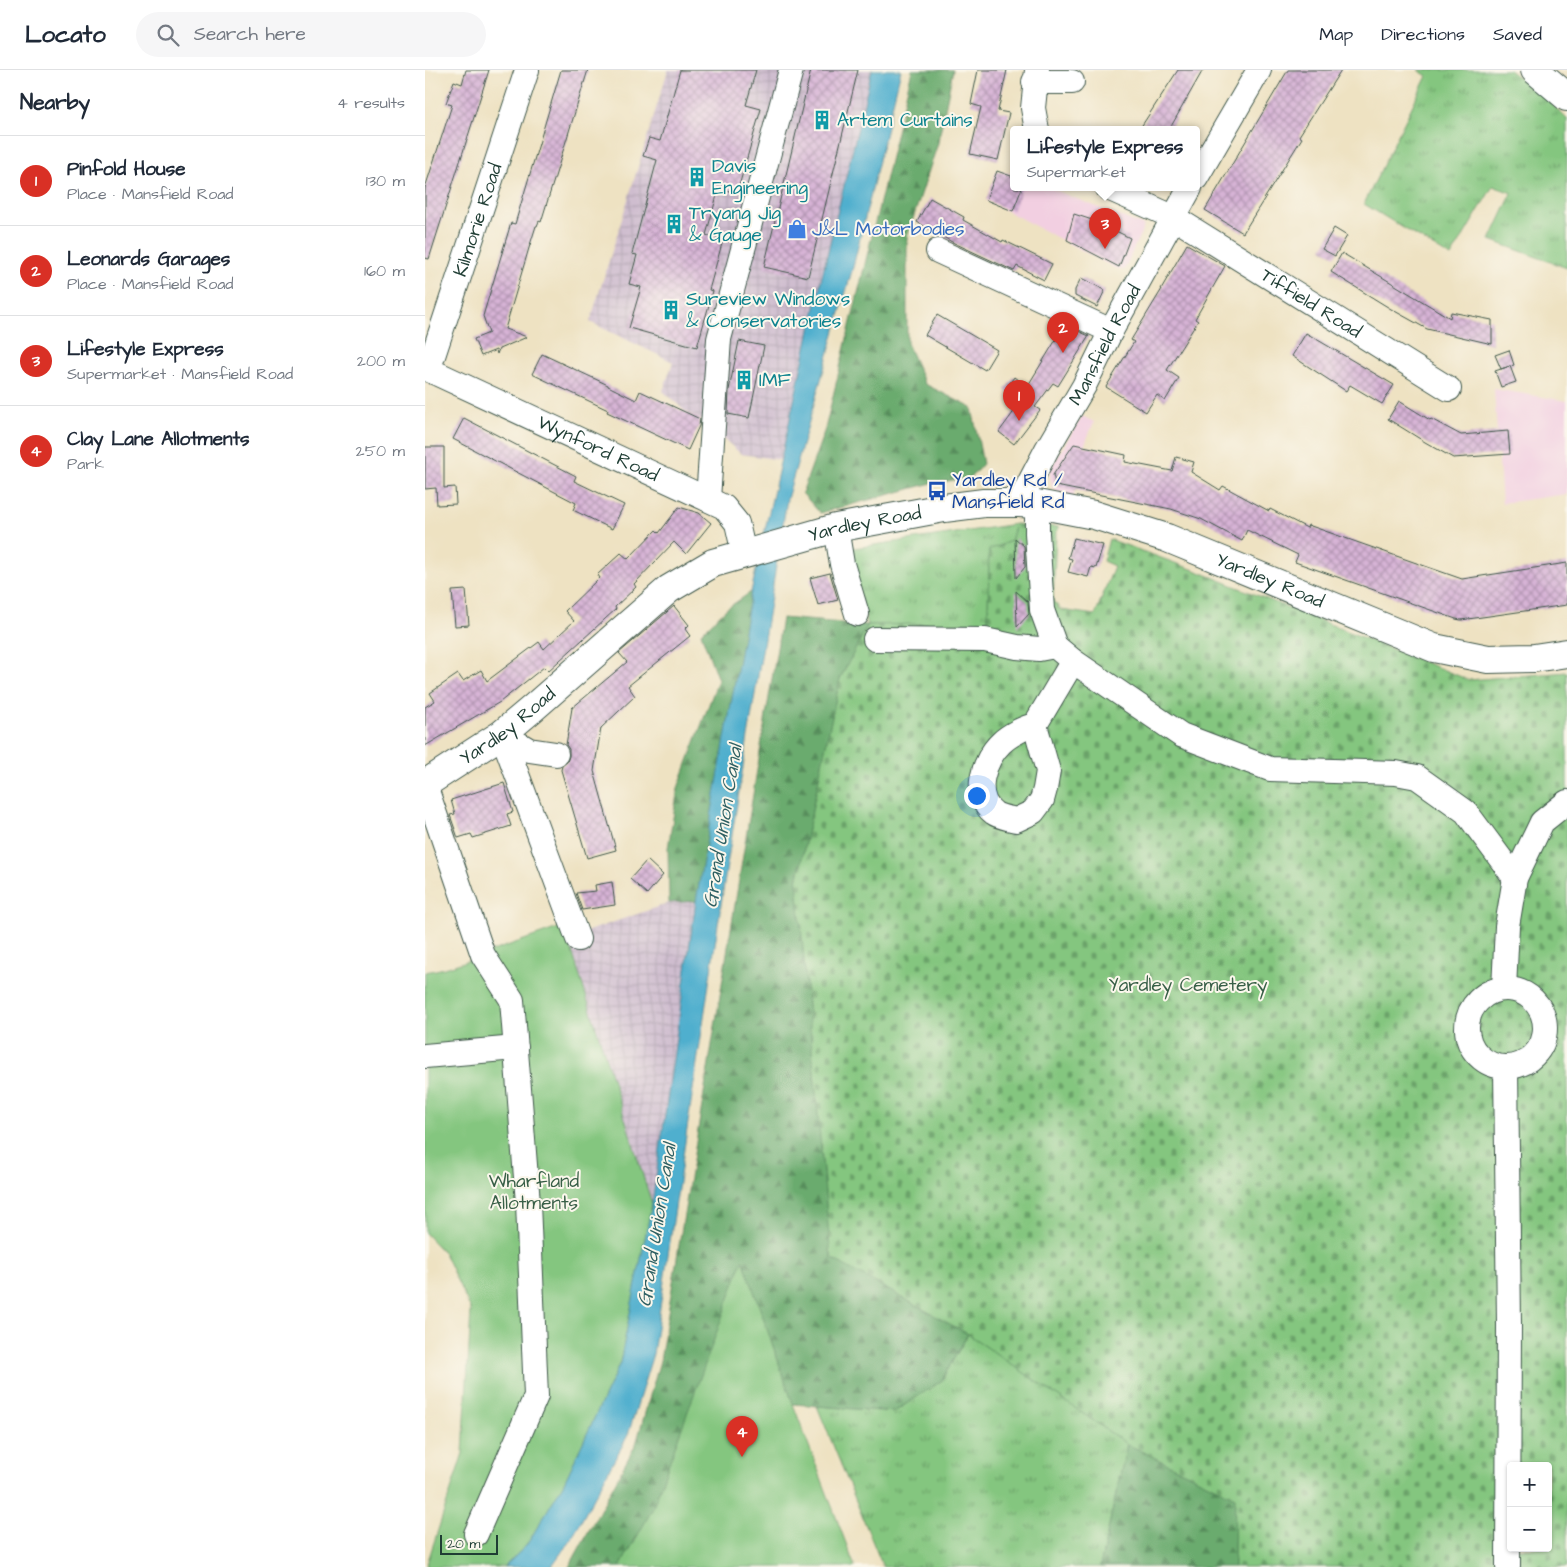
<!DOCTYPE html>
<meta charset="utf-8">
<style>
:root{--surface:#fff;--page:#f6f6f7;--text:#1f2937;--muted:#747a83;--line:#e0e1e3;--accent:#d93025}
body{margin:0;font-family:"Architects Daughter",sans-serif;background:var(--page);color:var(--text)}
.controls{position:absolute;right:15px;bottom:15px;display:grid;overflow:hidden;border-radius:5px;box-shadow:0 1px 4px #0004}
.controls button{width:45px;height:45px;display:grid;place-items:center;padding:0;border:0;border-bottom:1px solid var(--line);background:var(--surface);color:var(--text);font:25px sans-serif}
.scale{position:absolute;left:15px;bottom:12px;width:58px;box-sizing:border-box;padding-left:5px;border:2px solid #1f3d34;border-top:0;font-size:14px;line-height:18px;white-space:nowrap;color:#1f3d34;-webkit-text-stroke:4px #fbf7ec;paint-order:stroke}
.you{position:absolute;left:551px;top:725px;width:18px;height:18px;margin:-12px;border:4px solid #fff;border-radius:50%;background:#1a73e8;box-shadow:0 0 0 8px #1a73e833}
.badge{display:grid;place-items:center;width:32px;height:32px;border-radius:50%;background:var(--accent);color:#fff;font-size:16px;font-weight:700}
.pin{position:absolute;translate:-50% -41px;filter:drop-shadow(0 1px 2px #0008)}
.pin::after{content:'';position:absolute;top:26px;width:18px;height:15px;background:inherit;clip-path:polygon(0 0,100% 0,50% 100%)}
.popup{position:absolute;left:585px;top:56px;width:190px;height:65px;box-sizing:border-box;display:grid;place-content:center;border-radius:5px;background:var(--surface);filter:drop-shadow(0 1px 4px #0005);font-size:16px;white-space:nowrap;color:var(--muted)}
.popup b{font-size:19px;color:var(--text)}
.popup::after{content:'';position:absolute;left:50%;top:100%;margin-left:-10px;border:10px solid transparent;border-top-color:var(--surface)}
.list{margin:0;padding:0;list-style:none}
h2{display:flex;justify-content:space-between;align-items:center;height:65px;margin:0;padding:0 20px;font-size:21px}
h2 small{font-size:16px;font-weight:400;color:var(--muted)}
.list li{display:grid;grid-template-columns:32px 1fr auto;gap:15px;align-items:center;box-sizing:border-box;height:90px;padding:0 20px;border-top:1px solid var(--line)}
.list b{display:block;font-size:19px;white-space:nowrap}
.list p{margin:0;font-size:16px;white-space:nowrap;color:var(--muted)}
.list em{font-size:16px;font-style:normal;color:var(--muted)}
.icon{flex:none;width:28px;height:28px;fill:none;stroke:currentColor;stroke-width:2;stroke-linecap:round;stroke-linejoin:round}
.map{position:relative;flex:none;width:1142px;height:1497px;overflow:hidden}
header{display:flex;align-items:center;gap:30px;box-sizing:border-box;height:70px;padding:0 25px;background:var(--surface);border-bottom:1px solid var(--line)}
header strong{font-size:24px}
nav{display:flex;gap:28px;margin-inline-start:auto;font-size:18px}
.search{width:350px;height:45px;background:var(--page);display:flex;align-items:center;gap:12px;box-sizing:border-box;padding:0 18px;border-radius:28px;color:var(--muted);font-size:19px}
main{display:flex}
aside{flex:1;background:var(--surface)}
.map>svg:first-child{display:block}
.built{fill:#f2cfe1}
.industrial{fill:url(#industrial-grid)}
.grass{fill:url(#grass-tufts);stroke:#52825a}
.forest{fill:url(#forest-firs);stroke:#457451}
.cemetery{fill:url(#cemetery-stones);stroke:#52825a;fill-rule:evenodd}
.garden{fill:#84c67f;stroke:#52825a}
.water{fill:#4fafce;stroke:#377681}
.building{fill:url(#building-cross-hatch)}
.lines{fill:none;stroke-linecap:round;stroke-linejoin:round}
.minor-casing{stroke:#3e5649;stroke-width:26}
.major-casing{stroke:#3e5649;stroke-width:30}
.minor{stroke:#fff;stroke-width:24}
.major{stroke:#fff;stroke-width:28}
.labels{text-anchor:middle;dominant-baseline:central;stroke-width:4;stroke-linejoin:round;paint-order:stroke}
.culture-label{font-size:19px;fill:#0d838f;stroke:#fbf7ec;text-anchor:start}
.street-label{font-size:19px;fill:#1f3d34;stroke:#fbf7ec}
.shop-label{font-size:19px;fill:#366cbe;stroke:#fbf7ec;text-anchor:start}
.transit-label{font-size:19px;fill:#164399;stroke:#fbf7ec;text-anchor:start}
.park-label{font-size:19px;fill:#385f47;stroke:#fbf7ec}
.water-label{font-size:20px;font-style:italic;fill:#2d5f62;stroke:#fbf7ec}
</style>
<header>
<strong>Locato</strong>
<div class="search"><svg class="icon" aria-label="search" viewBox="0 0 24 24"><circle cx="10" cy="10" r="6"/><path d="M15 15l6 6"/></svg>Search here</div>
<nav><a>Map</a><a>Directions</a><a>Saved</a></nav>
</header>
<main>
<aside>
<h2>Nearby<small>4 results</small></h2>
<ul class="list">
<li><span class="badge">1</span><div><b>Pinfold House</b><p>Place · Mansfield Road</p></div><em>130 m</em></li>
<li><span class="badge">2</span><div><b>Leonards Garages</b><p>Place · Mansfield Road</p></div><em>160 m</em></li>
<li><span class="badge">3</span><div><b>Lifestyle Express</b><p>Supermarket · Mansfield Road</p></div><em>200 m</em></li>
<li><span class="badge">4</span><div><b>Clay Lane Allotments</b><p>Park</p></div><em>250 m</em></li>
</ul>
</aside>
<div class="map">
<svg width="1142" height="1497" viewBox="0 0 1142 1497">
<defs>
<pattern id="industrial-grid" width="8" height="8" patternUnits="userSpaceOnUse" patternTransform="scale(1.25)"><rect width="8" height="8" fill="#cfbdcf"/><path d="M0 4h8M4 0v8" fill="none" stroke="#b1a3b2"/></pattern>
<pattern id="grass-tufts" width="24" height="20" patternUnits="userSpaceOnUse" patternTransform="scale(1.25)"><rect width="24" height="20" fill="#84c67f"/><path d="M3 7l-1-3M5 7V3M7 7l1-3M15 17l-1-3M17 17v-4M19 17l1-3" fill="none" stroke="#6ba269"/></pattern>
<pattern id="forest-firs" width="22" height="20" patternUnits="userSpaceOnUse" patternTransform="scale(1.25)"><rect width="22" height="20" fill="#6bab6e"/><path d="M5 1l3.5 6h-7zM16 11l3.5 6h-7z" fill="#578c5b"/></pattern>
<pattern id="cemetery-stones" width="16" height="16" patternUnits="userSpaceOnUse" patternTransform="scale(1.25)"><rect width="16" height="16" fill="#84c67f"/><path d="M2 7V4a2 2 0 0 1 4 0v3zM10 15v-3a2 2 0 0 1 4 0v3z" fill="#6ba269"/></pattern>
<pattern id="building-cross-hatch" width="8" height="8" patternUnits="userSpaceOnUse" patternTransform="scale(1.25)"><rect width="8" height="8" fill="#d7b3d6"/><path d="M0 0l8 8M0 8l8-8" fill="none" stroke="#ae93ae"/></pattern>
</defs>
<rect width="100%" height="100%" fill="#fbf7ec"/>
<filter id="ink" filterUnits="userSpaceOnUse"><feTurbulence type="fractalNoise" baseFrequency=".02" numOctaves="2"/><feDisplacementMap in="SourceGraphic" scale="10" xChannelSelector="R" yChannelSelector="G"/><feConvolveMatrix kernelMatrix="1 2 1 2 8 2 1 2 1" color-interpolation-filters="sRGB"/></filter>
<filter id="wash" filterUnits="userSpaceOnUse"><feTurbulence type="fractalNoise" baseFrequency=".0096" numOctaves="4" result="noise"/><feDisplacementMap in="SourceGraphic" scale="20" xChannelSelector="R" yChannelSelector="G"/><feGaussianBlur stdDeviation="1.12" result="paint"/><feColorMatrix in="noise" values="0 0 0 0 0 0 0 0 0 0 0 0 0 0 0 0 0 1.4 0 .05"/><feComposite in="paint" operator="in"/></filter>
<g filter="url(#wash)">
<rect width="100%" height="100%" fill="#eee2c2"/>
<g class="built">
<path d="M 572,101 L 589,104 L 589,118 L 625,118 L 719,156 L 699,200 L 690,198 L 561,130 Z"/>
<path d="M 1069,319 L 1142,331 L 1142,424 L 1077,433 Z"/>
<path d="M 657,346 L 669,352 L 659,376 L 648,429 L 634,424 L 627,417 L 624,401 Z"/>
</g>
<g class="industrial">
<path d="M 243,0 L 447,0 L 398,202 L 356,390 L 316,384 L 277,350 L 260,341 L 238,321 L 248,292 L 165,252 Z"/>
<path d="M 271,831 L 227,1134 L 143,868 L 244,833 Z"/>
</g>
<g class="grass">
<path d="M 993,0 L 1084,0 L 1120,27 L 1142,49 L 1142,198 L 1065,170 L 1087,123 L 1068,116 L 1026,187 L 939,134 L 1002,6 Z"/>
<path d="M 591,454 L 586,471 L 564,480 L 563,553 L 443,555 L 422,479 Z"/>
<path d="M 543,1264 L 702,1374 L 675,1497 L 458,1497 L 392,1336 L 469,1342 L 516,1311 Z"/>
</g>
<g class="forest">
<path d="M 487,0 L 528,0 L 513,73 L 482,167 L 482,273 L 500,314 L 547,338 L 558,394 L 545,408 L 507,413 L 395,443 L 377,423 L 400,359 Z"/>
<path d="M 326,522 L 271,831 L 244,833 L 243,778 L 253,718 L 293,610 L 276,563 L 301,539 Z"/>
<path d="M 357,548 L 443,555 L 415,609 L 372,812 L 406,1188 L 543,1264 L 516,1311 L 469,1342 L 368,1334 L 318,1190 L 227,1440 L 195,1497 L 144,1497 L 211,1374 L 235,1291 Z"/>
<path d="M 702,1374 L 810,1427 L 809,1497 L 675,1497 Z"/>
</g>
<path class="cemetery" d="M 591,454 L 634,457 L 631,463 L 628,531 L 636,540 L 670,545 L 689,496 L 678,491 L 684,469 L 772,501 L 1044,610 L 1142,602 L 1142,1497 L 809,1497 L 810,1427 L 702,1374 L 543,1264 L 406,1188 L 372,812 L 415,609 L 443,555 L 563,553 L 564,480 L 586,471 ZM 1086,1396 L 1123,1396 L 1123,1478 L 1086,1478 Z"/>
<g class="garden">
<path d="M 139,856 L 227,1134 L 195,1293 L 139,1413 L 101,1476 L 79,1497 L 1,1497 L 38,1383 L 46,1240 L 19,1183 L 0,1163 L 0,902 C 27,898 48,888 73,879 C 95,871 117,864 139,856 Z"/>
<path d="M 318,1190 L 368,1334 L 430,1497 L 195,1497 L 227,1440 Z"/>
</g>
<path class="water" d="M 447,0 L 476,0 L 428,197 L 362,429 L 302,795 L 228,1284 L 203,1365 L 147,1468 L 126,1497 L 79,1497 L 101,1476 L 139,1413 L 195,1293 L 227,1134 L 271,831 L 326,522 L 398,202 Z"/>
<g id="blocks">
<g class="building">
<path d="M 41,0 L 64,0 L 4,189 L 0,188 L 0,118 L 27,35 L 21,33 L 29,11 L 37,14 Z"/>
<path d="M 136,0 L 163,0 L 116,152 L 114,151 L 112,156 L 111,156 L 104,178 L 80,259 L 102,267 L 74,279 L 72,284 L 71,280 L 56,286 L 49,269 L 64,263 L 58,246 L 86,153 L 90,154 Z"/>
<path d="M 255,0 L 331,0 L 321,35 L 336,39 L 312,123 L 294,118 L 281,165 L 298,170 L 284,220 L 288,221 L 272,277 L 204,258 L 216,217 L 204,214 L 212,185 L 207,184 L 232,90 L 218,86 L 224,68 L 235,71 Z"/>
<path d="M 386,0 L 433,0 L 383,207 L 339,197 Z"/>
<path d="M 553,0 L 582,0 L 573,41 L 584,43 L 573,90 L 545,84 L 556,37 L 546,34 Z"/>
<path d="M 753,0 L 778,0 L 744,60 L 714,60 Z"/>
<path d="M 863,0 L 916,0 L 874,66 L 877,68 L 818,163 L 780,140 Z"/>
<path d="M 572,101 L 589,107 L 589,118 L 597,118 L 588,141 L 561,130 Z"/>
<path d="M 505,128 L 539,147 L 538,150 L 577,172 L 578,170 L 627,194 L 619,210 L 592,196 L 589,201 L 527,172 L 492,152 Z"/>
<path d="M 649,144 L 673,152 L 705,168 L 694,197 L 642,170 Z"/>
<path d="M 909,158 L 922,166 L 910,186 L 897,179 Z"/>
<path d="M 762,174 L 800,196 L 770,249 L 773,251 L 742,300 L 754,308 L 740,331 L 732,325 L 721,342 L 681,317 L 709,272 L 706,270 L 737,219 L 736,219 Z"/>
<path d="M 917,183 L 1025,248 L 1026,242 L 1067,250 L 1067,274 L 1002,259 L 966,239 L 906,202 Z"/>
<path d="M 656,208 L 680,220 L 672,237 L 650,226 L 650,220 Z"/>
<path d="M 512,245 L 572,280 L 560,300 L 500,265 Z"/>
<path d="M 640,255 L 664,266 L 633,316 L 628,313 L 610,337 L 615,340 L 589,374 L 574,362 L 596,332 L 580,320 L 589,307 L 602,317 Z"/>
<path d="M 881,263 L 969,315 L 957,334 L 925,315 L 921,321 L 867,286 Z"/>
<path d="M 314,271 L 339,276 L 324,348 L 303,344 L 304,320 Z"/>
<path d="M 1084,280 L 1089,295 L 1085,296 L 1091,312 L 1076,317 L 1070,301 L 1085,296 L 1076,299 L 1070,285 Z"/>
<path d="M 117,284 L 183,315 L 183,316 L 211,330 L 215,321 L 275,349 L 274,356 L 263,380 L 182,342 L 183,340 L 107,304 Z"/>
<path d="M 974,331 L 1005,350 L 1006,349 L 1036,365 L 1083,361 L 1085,384 L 1028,388 L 1000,372 L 963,349 Z"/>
<path d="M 39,348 L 151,406 L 149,411 L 199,435 L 187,459 L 148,440 L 151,433 L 28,369 Z"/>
<path d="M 649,374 L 701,385 L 700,392 L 747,401 L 751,387 L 769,392 L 766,402 L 795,420 L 798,416 L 844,441 L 845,439 L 882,458 L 883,455 L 1037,509 L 1142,493 L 1142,535 L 1036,550 L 1031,549 L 870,492 L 873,485 L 822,460 L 817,471 L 776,449 L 746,439 L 631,416 L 628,405 Z"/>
<path d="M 0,377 L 19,377 L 19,418 L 30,417 L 31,434 L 12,435 L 11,418 L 0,419 Z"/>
<path d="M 254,437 L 274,443 L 286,453 L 261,484 L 249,472 L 209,514 L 211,517 L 190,537 L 191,539 L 123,601 L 119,597 L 75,632 L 0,676 L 0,637 L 10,631 L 5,623 L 33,604 L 38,611 L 56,600 L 62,611 L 114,572 L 119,579 L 149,551 L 140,541 L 174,508 L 172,505 L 196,483 L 203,489 L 231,460 L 234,463 Z"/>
<path d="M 590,468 L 599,476 L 600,497 L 591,508 Z"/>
<path d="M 649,468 L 678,475 L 671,498 L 666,497 L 663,507 L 643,502 L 647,489 L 643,488 Z"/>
<path d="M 405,503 L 413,530 L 393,535 L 385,508 Z"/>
<path d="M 41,520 L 44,555 L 30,556 L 27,521 Z"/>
<path d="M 591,521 L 603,532 L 604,544 L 592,557 Z"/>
<path d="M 249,536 L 264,555 L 260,559 L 265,566 L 203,616 L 210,626 L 176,658 L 169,701 L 191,780 L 162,788 L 136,700 L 137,696 L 142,692 L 144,686 L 144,679 L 141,675 L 147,638 L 202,592 L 194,583 Z"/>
<path d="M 79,713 L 88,742 L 82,744 L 86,756 L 48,768 L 46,764 L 33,768 L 25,745 L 30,744 L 26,730 Z"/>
<path d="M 222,790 L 238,805 L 222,824 L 205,809 Z"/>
<path d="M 187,812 L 190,835 L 157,840 L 151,823 L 171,821 L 170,815 Z"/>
</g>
</g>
</g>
<g filter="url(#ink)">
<use href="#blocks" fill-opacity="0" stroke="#3e5649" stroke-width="1"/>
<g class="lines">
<defs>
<g id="minor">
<path d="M 609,12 L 647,12"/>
<path d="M 612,60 L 608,38 L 612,0"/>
<path d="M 771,108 L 834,0"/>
<path id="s1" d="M 683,118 L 748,147 L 1024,319"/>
<path d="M 513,181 L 686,261"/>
<path id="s2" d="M 0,298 L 299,437 L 312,453 L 319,484"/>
<path id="s3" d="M 4,298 L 102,0"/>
<path d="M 283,429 L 294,269 L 366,0"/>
<path id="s4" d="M 594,433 L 622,379 L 659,316 L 686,261 L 765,118"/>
<path d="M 612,434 L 612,463 L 617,540 L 630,576 L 648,591 L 756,665 L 845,699 L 971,703 L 992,707 L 1041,742 L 1090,808"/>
<path d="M 411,458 L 417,494 L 432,544"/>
<path d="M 450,569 L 560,570 L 592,577 L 614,579 L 630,576"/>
<path d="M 610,655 C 600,657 584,665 576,673 C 559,689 546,726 569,743 C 574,747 584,748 591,750 L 608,742 L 617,730 L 620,719 L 623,701 L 610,655 L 648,591"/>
<path d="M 77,664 L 153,869"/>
<path d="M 77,664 L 104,680 L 131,684"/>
<path d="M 0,715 L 58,885 L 87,930 L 103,1133 L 111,1326 L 51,1464"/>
<path d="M 1079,919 L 1082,856 L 1090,808 L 1117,752 L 1142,732"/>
<circle cx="1081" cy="958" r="39"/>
<path d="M 0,986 L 91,978"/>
<path d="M 1081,997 L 1084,1255 L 1083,1497"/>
</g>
<g id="major">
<path d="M 1110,0 L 1142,27"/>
<path id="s5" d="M 0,714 L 77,664 L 108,638 L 244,519 L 288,493 L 411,458 L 519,438 L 559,433 L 594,433 L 612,434 L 669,445 L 742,468 L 1009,578 L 1063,589 L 1109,588 L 1142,583"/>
</g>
</defs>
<use href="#minor" class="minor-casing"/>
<use href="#major" class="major-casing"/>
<use href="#minor" class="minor"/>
<use href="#major" class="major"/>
</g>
</g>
<defs>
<symbol id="building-bare" viewBox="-9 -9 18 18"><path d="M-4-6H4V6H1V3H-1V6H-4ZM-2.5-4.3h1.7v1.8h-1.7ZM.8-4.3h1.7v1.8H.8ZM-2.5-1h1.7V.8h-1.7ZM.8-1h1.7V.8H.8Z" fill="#0f9aa8" stroke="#fbf7ec" stroke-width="2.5" paint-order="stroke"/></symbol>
<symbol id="shop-bare" viewBox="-9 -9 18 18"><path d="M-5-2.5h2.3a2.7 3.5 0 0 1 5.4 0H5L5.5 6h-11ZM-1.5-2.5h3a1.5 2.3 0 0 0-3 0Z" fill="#3f7fe0" stroke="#fbf7ec" stroke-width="2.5" paint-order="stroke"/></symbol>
<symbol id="bus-bare" viewBox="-9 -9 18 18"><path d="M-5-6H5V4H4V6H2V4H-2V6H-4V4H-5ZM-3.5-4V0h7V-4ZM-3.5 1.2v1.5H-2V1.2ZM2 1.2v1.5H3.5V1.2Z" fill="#1a4fb4" stroke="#fbf7ec" stroke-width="2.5" paint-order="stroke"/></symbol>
</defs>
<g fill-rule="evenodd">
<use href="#building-bare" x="383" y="36" width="28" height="28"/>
<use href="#building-bare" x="258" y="93" width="28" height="28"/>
<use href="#building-bare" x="235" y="140" width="28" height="28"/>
<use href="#shop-bare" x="358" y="145" width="28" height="28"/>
<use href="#building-bare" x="232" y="226" width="28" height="28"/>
<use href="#building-bare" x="305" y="296" width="28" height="28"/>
<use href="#bus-bare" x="498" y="407" width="28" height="28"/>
</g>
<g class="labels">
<g class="culture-label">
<text x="412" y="50">Artem Curtains</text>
<text x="287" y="96">Davis<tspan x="287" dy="22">Engineering</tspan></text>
<text x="264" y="143">Tryang Jig<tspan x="264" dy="22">&amp; Gauge</tspan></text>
<text x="261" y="229">Sureview Windows<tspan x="261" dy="22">&amp; Conservatories</tspan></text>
<text x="334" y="310">IMF</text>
</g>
<g class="street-label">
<text stroke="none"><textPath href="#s3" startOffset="156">Kilmorie Road</textPath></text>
<text stroke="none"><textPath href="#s1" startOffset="234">Tiffield Road</textPath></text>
<text stroke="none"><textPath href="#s4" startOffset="180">Mansfield Road</textPath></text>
<text stroke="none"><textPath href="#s2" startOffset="191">Wynford Road</textPath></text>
<text stroke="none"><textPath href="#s5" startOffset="521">Yardley Road</textPath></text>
<text stroke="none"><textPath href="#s5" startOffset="941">Yardley Road</textPath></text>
<text stroke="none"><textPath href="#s5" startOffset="101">Yardley Road</textPath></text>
</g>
<g class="shop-label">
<text x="387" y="159">J&amp;L Motorbodies</text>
</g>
<g class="transit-label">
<text x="527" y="410">Yardley Rd /<tspan x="527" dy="22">Mansfield Rd</tspan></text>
</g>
<g class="park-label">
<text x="763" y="915">Yardley Cemetery</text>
<text x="109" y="1111">Wharfland<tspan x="109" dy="22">Allotments</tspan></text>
</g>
<g class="water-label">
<text transform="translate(298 756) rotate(-81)">Grand Union Canal</text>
<text transform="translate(232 1155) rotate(-81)">Grand Union Canal</text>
</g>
</g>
</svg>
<div class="controls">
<button>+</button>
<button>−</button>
</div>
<div class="scale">20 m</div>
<div class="you"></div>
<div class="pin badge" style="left:594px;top:351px">1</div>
<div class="pin badge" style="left:638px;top:283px">2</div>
<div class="pin badge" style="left:680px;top:179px">3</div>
<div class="popup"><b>Lifestyle Express</b>Supermarket</div>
<div class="pin badge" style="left:317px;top:1387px">4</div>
</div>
</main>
